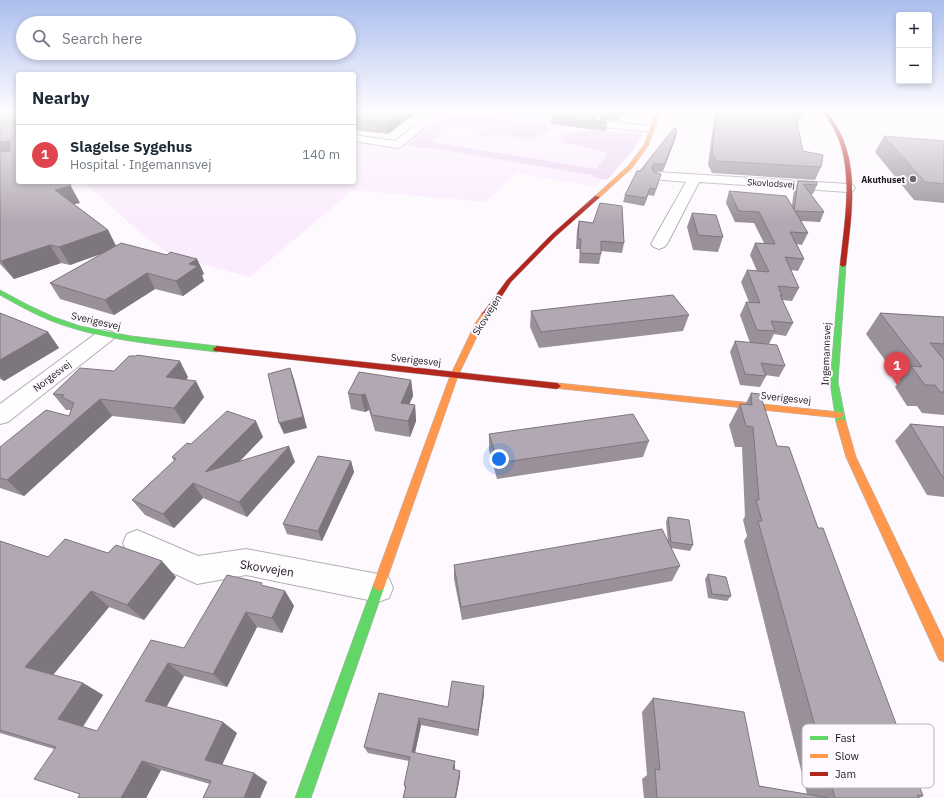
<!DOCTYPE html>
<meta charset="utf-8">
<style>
:root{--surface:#fff;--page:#f2f2f3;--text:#1f2937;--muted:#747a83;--line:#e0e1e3;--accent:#6b686c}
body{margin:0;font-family:"IBM Plex Sans",sans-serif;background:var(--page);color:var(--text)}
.controls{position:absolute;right:12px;top:12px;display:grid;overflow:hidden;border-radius:4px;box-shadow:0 2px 6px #0003}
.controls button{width:36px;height:36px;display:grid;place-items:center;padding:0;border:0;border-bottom:1px solid var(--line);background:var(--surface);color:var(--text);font:20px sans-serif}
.you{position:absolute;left:499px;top:459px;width:14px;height:14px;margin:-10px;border:3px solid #fff;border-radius:50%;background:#1a73e8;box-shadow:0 0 0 6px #1a73e833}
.badge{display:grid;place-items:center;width:26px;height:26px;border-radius:50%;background:var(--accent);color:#fff;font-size:13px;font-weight:700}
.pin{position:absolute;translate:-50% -33px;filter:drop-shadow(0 1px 2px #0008)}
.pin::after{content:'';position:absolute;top:21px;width:14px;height:12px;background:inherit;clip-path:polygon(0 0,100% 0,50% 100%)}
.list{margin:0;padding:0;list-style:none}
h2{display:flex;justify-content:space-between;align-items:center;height:52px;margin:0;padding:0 16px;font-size:17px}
h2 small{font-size:13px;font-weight:400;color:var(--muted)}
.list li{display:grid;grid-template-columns:26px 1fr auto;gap:12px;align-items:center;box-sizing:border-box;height:60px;padding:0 16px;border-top:1px solid var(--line)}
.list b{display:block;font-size:15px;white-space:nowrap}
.list p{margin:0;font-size:13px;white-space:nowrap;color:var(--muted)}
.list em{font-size:13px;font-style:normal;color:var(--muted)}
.icon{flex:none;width:22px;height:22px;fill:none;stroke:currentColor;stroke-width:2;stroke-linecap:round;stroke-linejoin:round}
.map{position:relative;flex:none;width:944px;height:798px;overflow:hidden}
.search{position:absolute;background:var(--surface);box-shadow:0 2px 6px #0003;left:16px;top:16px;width:340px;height:44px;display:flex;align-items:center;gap:10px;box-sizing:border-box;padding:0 14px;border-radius:22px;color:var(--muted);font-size:15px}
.panel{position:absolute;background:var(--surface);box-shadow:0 2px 6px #0003;left:16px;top:72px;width:340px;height:112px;border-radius:4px}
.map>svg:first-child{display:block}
.green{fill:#fbecfd}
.forest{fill:#ecd1f1}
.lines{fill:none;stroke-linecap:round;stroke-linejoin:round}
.street-casing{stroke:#b2afb2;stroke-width:2}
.fast-casing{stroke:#b2afb2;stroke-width:1}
.slow-casing{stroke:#b2afb2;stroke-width:1}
.jam-casing{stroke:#b2afb2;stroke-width:1}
.street{fill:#fffeff;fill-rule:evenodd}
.fast{fill:#63d668;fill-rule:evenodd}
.slow{fill:#ff974d;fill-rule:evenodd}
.jam{fill:#b3261e;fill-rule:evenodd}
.wall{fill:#99909a}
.shaded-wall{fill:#7d767d}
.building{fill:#b2a8b3;stroke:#7d767d}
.poi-dot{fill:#6b686c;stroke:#fef8ff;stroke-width:1.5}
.labels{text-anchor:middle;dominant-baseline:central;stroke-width:4;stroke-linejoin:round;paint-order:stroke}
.far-poi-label{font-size:9px;font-weight:bold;fill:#1c1a1d;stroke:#fef8ff;text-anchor:end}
.far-street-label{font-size:9px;fill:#1c1a1d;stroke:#fef8ff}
.street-label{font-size:10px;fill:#1c1a1d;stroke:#fef8ff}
.near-street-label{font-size:12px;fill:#1c1a1d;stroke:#fef8ff}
.key{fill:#fef8ff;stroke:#bab5bb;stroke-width:1}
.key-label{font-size:11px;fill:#1c1a1d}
</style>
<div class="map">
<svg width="944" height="798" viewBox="0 0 944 798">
<rect width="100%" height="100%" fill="#fdf9fe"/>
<path class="green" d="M 448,110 L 463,110 L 642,127 L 628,152 L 596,187 L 517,173 L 485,202 L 353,190 L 250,277 L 175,257 L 147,239 L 84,182 L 354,182 L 354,141 L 400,149 Z"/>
<path class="forest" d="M 445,115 C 480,118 518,116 552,129 C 546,132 541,137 536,139 C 526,144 517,136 508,135 C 498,134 486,138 477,134 L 487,126 L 456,123 L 446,126 L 431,142 L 596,169 L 607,155 L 606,152 L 564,143 L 560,138 C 571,125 627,133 643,134 L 634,149 L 607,180 L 593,177 L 593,175 L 426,147 L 422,149 L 407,145 Z"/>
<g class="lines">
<defs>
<g id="street">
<path d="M 434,110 L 445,110 L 401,147 L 397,148 L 354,141 L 354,135 L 395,141 Z"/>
<path d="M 600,121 L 651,126 L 656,129 L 651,132 L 596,126 L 595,124 Z"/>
<path d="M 657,172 L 848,184 L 853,185 L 855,188 L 853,191 L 848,192 L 699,182 L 667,244 L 664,247 L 659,249 L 654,247 L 651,244 L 686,182 L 653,179 L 651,176 L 653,173 Z"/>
<path d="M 105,330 L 112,332 L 115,336 L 112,340 L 8,422 L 0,424 L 0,404 L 98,332 Z"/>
<path d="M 137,530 L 198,556 L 246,549 L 378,574 L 389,578 L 393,588 L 389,598 L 378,602 L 246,575 L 197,584 L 127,552 L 123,543 L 127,534 Z"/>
</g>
<g id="fast">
<path d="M 843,263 L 846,265 L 838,382 L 846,422 L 844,424 L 838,424 L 836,422 L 830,382 L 840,265 Z"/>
<path d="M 0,290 L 28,305 L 54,317 L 80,326 L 131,336 L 217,346 L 221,349 L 217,352 C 161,345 102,341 49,320 C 32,313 16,304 0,295 Z"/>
<path d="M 379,579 L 383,581 L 385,585 L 311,798 L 295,798 L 373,585 L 375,581 Z"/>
</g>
<g id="slow">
<path d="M 657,110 L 661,110 L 648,146 L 632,168 L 599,198 L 595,198 L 595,196 L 628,166 L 644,145 Z"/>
<path d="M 483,312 L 489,312 L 490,314 L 483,324 L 458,376 L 385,585 L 383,589 L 379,591 L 375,589 L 373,585 L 450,376 L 475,324 Z"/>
<path d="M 557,383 L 839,412 L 842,413 L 844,415 L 842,417 L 839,418 L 554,388 L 553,386 Z"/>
<path d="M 841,419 L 844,420 L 846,422 L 856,457 L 944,640 L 944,662 L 939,660 L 846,457 L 836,422 L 838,420 Z"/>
</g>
<g id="jam">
<path d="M 822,110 L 826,110 C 832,120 839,129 843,139 C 859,178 850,225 846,265 L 843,267 L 840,265 C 844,225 853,179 839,140 C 835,129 828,120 822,110 Z"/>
<path d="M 595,196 L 600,197 L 555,237 L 511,282 L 489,316 L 483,316 L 482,314 L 507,280 L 551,235 Z"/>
<path d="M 217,346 L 557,383 L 561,386 L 557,389 L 214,351 L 213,349 Z"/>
</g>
</defs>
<use href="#street" class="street-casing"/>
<use href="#fast" class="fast-casing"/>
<use href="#slow" class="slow-casing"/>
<use href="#jam" class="jam-casing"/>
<use href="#street" class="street"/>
<use href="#fast" class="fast"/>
<use href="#slow" class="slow"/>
<use href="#jam" class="jam"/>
</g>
<g class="wall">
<path d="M 0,110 L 18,182 L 80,203 L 74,204 L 108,230 L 116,246 L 167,255 L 197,259 L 204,274 L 202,275 L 204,281 L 183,296 L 155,289 L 114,315 L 60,299 L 50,283 L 104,253 L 70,265 L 61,263 L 14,279 L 0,264 Z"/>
<path d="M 354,110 L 420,110 L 388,134 L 354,130 Z"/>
<path d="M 602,110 L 624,110 L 618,121 L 600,120 Z"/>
<path d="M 715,110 L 800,110 L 801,117 L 797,126 L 803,151 L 821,167 L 815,180 L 712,173 L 708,165 Z"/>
<path d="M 551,117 L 607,123 L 606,131 L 551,124 Z"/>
<path d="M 884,136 L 944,141 L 944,203 L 914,200 L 875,152 Z"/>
<path d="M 676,137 L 663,171 L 653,172 L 659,181 L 654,196 L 648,195 L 644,206 L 623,202 L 625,195 L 640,171 Z"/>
<path d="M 798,181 L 817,185 L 813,194 L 811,194 L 824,212 L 820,222 L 801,221 L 808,233 L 802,245 L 797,244 L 804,259 L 798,271 L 791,270 L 799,288 L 792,301 L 782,300 L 793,323 L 786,336 L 774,334 L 769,344 L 750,343 L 740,315 L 746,302 L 749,302 L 741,282 L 747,270 L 757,271 L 750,255 L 755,243 L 764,243 L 754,223 L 735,222 L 726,203 L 729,191 L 792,205 L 794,190 Z"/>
<path d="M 692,213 L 723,237 L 718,252 L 693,250 L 687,227 Z"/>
<path d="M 579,221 L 624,243 L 622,253 L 601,251 L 601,254 L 599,264 L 579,263 L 580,249 L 576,249 L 577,230 Z"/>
<path d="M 531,311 L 689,315 L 683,331 L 539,348 L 530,327 Z"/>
<path d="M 0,313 L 48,332 L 59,348 L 4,381 L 0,379 Z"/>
<path d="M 880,313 L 944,317 L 944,415 L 922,413 L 917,406 L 907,406 L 895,387 L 900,381 L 866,334 Z"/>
<path d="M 735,341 L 785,366 L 779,377 L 765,375 L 766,376 L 760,387 L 740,385 L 730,352 Z"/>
<path d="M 114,371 L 188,377 L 186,380 L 204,397 L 184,424 L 112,416 L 24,496 L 0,488 L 0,447 L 69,416 L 71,410 L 66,410 L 53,394 Z"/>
<path d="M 411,380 L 413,396 L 409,404 L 415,405 L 416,421 L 410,437 L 375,431 L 369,410 L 365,412 L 351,409 L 348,393 Z"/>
<path d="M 751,393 L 818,528 L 923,796 L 919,798 L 644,798 L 642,779 L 647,775 L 642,712 L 653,698 L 759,786 L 807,794 L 744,541 L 747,536 L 743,520 L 745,516 L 742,447 L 735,447 L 729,425 L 740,404 L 745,405 Z"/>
<path d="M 910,424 L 944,427 L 944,497 L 927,495 L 895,441 Z"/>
<path d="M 489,434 L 649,441 L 643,457 L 497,479 L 489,450 Z"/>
<path d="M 263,437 L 239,462 L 295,462 L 247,517 L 203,498 L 174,528 L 145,515 L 132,500 L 174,461 L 172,457 L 191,444 Z"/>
<path d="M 351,461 L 354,472 L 322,541 L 287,534 L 283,524 Z"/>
<path d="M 668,517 L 693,545 L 690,551 L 671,548 L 680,566 L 672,581 L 462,620 L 454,579 L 454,565 L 668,542 L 666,522 Z"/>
<path d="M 0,541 L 48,557 L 176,577 L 144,620 L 109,607 L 53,675 L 83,683 L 103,695 L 83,727 L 97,731 L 184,648 L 264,586 L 285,591 L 294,606 L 282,633 L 257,627 L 227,687 L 184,676 L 166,706 L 237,733 L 222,765 L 254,773 L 267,782 L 260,798 L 203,798 L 210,784 L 161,770 L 146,798 L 78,798 L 80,794 L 54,749 L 0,733 Z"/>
<path d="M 708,574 L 731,596 L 727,601 L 708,598 L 705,579 Z"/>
<path d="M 484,686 L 484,694 L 478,736 L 421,725 L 415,753 L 455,767 L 455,770 L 460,776 L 456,798 L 403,798 L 405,789 L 404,785 L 409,761 L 368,753 L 364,747 L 379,693 L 448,707 Z"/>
</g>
<g class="shaded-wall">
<path d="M 405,110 L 420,110 L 388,134 L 387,123 Z"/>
<path d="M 620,110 L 624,110 L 618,121 Z"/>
<path d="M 18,118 L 18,145 L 13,119 Z"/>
<path d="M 677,130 L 676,137 L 663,171 L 665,164 Z"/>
<path d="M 10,141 L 18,154 L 0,159 L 0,142 Z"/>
<path d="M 71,186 L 80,203 L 64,206 L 55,190 Z"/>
<path d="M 650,188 L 648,195 L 644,206 L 646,198 Z"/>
<path d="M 108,230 L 117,248 L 70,265 L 59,247 Z"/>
<path d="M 50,245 L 61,263 L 14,279 L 1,261 Z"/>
<path d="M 197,259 L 204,274 L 202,275 L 204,281 L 183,296 L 176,281 L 189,264 Z"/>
<path d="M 147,273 L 155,289 L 114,315 L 105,300 Z"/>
<path d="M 48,332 L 59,348 L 4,381 L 0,376 L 0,360 Z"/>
<path d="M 180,361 L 188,377 L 175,394 L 166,377 Z"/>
<path d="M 290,368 L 294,379 L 307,428 L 284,434 L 279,423 Z"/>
<path d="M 411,380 L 413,396 L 403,419 L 401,403 Z"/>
<path d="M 196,381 L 204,397 L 184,424 L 174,408 Z"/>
<path d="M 365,394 L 369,410 L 365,412 L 361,395 Z"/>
<path d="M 100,399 L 112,416 L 24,496 L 7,480 Z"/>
<path d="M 415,405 L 416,421 L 410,437 L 408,421 Z"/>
<path d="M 256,421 L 263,437 L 214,488 L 205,472 Z"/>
<path d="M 289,446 L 295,462 L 247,517 L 239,502 Z"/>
<path d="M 351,461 L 354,472 L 322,541 L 318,531 Z"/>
<path d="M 193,483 L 203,498 L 174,528 L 163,514 Z"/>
<path d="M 162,561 L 176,577 L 144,620 L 127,605 Z"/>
<path d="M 91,591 L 109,607 L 48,681 L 25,667 Z"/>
<path d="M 285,591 L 294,606 L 282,633 L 272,618 Z"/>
<path d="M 246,612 L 257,627 L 227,687 L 213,674 Z"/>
<path d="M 168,663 L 184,676 L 163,713 L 145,701 Z"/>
<path d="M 83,683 L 103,695 L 80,730 L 58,719 Z"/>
<path d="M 484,686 L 484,694 L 478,736 L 478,730 Z"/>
<path d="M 419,718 L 421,725 L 414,757 L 412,752 Z"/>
<path d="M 223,722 L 237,733 L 220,769 L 205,760 Z"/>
<path d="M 142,761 L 161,770 L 146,798 L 121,798 Z"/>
<path d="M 455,761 L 455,767 L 454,774 L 453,769 Z"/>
<path d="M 460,771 L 460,776 L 456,798 L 455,798 Z"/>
<path d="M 254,773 L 267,782 L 260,798 L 244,798 Z"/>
</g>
<g class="building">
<path d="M 0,110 L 18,110 L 18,118 L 13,119 L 18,145 L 18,182 L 69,182 L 71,186 L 55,190 L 108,230 L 59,247 L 50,245 L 1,261 L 0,260 L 0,152 L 10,151 L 10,141 L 0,142 Z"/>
<path d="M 354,110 L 405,110 L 387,123 L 354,119 Z"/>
<path d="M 556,110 L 585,110 L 595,116 L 597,120 L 607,123 L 551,117 Z"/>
<path d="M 717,110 L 800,110 L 801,117 L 796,117 L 803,151 L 823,155 L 821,167 L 716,161 L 712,152 Z"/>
<path d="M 674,128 L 677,130 L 665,164 L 654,164 L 652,168 L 654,172 L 661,174 L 656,189 L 650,188 L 646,198 L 625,195 L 637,171 L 640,171 Z"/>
<path d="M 884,136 L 944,141 L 944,184 L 925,182 Z"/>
<path d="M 798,181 L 817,182 L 817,185 L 803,184 L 824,212 L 795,211 L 794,210 Z"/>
<path d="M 729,191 L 786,196 L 808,233 L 790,232 L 804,259 L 785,257 L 799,288 L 778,286 L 782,296 L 780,295 L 793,323 L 771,321 L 775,331 L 757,330 L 746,302 L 760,303 L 747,270 L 769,272 L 755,243 L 775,244 L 759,212 L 739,211 Z"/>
<path d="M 600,203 L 622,206 L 624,243 L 601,241 L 601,254 L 580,253 L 581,239 L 578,239 L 579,221 L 593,223 Z"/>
<path d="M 692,213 L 716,215 L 723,237 L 698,235 Z"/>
<path d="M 121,243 L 167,255 L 170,252 L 197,259 L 189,264 L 198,266 L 176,281 L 147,273 L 105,300 L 50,283 Z"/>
<path d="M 673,295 L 689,315 L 541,332 L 531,311 Z"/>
<path d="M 0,313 L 48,332 L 0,360 Z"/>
<path d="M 880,313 L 944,317 L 944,344 L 930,343 L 944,360 L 944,392 L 940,392 L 935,385 L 925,385 L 911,366 L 922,367 Z"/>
<path d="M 735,341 L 777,345 L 785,366 L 761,363 L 766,376 L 745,374 Z"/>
<path d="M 137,355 L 180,361 L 166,377 L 196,381 L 174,408 L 100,399 L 7,480 L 0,478 L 0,447 L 46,410 L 69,416 L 74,403 L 62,397 L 64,395 L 53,394 L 80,368 L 114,371 L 129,356 L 136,356 Z"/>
<path d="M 290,368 L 303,417 L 279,423 L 268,374 Z"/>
<path d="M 359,372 L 411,380 L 401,403 L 415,405 L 408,421 L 372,415 L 365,394 L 361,395 L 348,393 Z"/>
<path d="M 751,393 L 760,394 L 777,446 L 789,447 L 818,528 L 823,528 L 923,796 L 917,795 L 919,798 L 835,798 L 758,521 L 762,521 L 756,500 L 759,500 L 753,427 L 746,426 L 740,404 L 752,405 Z"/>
<path d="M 227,411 L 256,421 L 205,472 L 289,446 L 239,502 L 193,483 L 163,514 L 132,500 L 176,459 L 172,457 L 187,443 L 191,444 Z"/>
<path d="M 633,414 L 649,441 L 498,463 L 489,434 Z"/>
<path d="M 910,424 L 944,427 L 944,479 Z"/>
<path d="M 318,456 L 351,461 L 318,531 L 283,524 Z"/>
<path d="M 668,517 L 689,520 L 693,545 L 671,542 Z"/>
<path d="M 662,529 L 680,566 L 461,607 L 454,565 Z"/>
<path d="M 65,539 L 108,553 L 116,545 L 162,561 L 127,605 L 91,591 L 25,667 L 83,683 L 58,719 L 97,731 L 151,640 L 184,648 L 227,575 L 262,583 L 261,585 L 285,591 L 272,618 L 246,612 L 213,674 L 168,663 L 145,701 L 223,722 L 205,760 L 254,773 L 244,798 L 203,798 L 211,781 L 142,761 L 121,798 L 78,798 L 80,794 L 34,779 L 56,747 L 0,730 L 0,541 L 48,557 Z"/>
<path d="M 708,574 L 726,577 L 731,596 L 712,594 Z"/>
<path d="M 452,681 L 484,686 L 478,730 L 419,718 L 412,752 L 455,761 L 453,769 L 460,771 L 455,798 L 403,798 L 406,786 L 404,785 L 410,757 L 364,747 L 379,693 L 448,707 Z"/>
<path d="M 653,698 L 744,712 L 759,786 L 829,798 L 657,798 L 655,769 L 660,770 Z"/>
</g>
<linearGradient id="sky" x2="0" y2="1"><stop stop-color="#abbeee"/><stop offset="0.5" stop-color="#fefcff"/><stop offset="1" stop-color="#fefcff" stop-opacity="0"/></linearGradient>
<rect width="944" height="222" fill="url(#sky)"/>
<circle class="poi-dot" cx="913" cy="179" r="4"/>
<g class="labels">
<g class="far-poi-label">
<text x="905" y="179">Akuthuset</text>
</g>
<g class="far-street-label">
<text transform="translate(771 183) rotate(3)">Skovlodsvej</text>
</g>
<g class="street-label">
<text transform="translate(487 315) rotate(-58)">Skovvejen</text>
<text transform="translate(96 321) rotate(13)">Sverigesvej</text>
<text transform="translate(826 354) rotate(-88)">Ingemannsvej</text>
<text transform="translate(416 360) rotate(6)">Sverigesvej</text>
<text transform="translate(52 376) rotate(-37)">Norgesvej</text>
<text transform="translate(786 398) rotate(6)">Sverigesvej</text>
</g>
<g class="near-street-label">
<text transform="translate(267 568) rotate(9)">Skovvejen</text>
</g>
</g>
<rect x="802" y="724" width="132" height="64" rx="6" class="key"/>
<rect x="810" y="736" width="18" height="4" fill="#63d668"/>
<rect x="810" y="754" width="18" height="4" fill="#ff974d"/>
<rect x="810" y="772" width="18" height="4" fill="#b3261e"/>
<g class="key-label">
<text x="835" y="742">Fast</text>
<text x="835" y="760">Slow</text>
<text x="835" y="778">Jam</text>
</g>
</svg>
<div class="controls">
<button>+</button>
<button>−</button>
</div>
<div class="you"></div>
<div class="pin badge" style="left:897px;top:385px;background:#e0444e">1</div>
<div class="search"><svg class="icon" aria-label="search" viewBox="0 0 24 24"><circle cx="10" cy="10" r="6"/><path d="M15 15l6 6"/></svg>Search here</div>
<section class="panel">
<h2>Nearby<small></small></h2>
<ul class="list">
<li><span class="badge" style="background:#e0444e">1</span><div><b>Slagelse Sygehus</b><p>Hospital · Ingemannsvej</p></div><em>140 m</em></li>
</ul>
</section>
</div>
